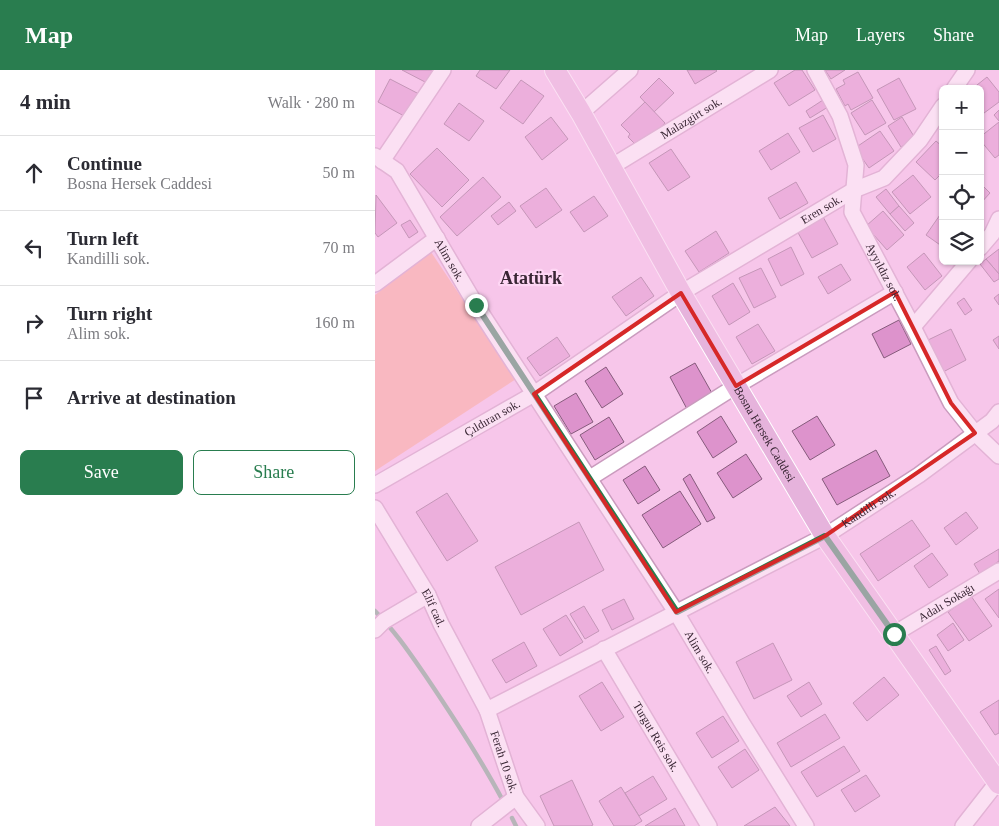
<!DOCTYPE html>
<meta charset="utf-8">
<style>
:root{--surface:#fff;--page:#f7f7f7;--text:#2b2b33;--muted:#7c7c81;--line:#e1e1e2;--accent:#297d4f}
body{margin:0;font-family:"Times New Roman",serif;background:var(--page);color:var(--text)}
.controls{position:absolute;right:15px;top:15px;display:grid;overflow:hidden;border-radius:8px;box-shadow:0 1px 4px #0004}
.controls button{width:45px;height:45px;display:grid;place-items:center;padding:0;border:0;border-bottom:1px solid var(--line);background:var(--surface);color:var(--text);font:25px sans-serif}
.stop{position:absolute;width:15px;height:15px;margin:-11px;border:4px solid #297d4f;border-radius:50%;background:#fff}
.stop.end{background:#297d4f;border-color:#fff;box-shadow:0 1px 5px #0008}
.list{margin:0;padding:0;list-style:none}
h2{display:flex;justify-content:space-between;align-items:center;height:65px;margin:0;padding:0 20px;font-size:21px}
h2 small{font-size:16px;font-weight:400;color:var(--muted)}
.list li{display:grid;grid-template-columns:32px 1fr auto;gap:15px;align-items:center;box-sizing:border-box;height:75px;padding:0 20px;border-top:1px solid var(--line)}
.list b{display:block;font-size:19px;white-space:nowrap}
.list p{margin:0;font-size:16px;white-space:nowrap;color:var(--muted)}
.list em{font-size:16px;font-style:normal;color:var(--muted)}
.actions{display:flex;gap:10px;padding:15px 20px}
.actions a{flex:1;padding:11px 0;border:1px solid var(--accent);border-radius:8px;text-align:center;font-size:18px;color:var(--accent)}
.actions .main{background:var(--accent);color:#fff}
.icon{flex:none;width:28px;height:28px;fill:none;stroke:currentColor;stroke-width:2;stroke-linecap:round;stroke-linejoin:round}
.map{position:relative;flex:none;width:624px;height:756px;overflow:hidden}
header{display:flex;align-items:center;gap:30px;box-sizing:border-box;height:70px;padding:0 25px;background:var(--accent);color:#fff}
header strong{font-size:24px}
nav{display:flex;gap:28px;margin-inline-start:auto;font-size:18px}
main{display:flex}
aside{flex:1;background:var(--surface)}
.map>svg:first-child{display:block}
.green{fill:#fba791}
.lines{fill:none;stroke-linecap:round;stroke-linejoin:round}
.stream{stroke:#69a07f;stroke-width:4.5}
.building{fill:#dd93cc;stroke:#865b7c}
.minor-casing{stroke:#ca9bbe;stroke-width:18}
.major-casing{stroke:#fff;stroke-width:22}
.minor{stroke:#fff;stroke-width:15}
.major{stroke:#e6b3dc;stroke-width:20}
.route{stroke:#297d4f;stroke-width:6}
.marked{fill:none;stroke:#d62828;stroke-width:4;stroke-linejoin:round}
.labels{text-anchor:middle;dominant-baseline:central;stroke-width:4.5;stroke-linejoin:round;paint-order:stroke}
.street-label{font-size:12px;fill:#392634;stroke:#fed6f4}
.district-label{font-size:18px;font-weight:bold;fill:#392634;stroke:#fed6f4}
</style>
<header>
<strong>Map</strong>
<nav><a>Map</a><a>Layers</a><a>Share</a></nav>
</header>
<main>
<aside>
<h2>4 min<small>Walk · 280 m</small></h2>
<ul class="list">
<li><svg class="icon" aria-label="ahead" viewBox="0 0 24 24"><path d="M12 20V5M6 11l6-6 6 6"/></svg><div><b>Continue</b><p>Bosna Hersek Caddesi</p></div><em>50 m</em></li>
<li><svg class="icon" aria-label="left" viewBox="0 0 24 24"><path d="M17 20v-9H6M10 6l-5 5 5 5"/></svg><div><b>Turn left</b><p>Kandilli sok.</p></div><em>70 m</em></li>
<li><svg class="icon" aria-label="right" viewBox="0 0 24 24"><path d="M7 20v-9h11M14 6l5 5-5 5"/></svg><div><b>Turn right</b><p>Alim sok.</p></div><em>160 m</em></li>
<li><svg class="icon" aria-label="arrive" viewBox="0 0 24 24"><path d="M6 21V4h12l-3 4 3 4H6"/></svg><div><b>Arrive at destination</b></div></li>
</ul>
<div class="actions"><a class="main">Save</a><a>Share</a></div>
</aside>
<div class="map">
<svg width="624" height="756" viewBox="0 0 624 756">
<rect width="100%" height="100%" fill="#f7c6ea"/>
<path class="green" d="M 56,182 L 141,309 L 0,401 L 0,225 Z"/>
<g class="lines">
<g class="stream">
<path d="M 0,541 C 20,561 36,585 52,608 C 79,648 104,686 127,729"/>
<path d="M 137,748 L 141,756"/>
</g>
</g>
<g class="building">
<path d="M 27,0 L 59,0 L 52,13 Z"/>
<path d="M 105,0 L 135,0 L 121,19 L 101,6 Z"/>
<path d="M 312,0 L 341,0 L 342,1 L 320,14 Z"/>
<path d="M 420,0 L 427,0 L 440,20 L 414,36 L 399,13 Z"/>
<path d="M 450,0 L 470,0 L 456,9 Z"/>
<path d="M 483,2 L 498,28 L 476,40 L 473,34 L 470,36 L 461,19 L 470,14 L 468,10 Z"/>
<path d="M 612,7 L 624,22 L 624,32 L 605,46 L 605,19 L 597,19 Z"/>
<path d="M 284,8 L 299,23 L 279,42 L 265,27 Z"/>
<path d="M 524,8 L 541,39 L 519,50 L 502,20 Z"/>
<path d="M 15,9 L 44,24 L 31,47 L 3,32 Z"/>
<path d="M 146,10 L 169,26 L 148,54 L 125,38 Z"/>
<path d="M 448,30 L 453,37 L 435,48 L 431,41 Z"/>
<path d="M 497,30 L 511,53 L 490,65 L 476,43 Z"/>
<path d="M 270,32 L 290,53 L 264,78 L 253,67 L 255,64 L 246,55 Z"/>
<path d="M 84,33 L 109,51 L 94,71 L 69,54 Z"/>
<path d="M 624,40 L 624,51 L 619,45 Z"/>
<path d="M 448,45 L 461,69 L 438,82 L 424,58 Z"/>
<path d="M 176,47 L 193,69 L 167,90 L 150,67 Z"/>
<path d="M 527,47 L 540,68 L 526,77 L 513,56 Z"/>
<path d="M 624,52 L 624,85 L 620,88 L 605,70 L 605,67 Z"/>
<path d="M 505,61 L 519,81 L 494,98 L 480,78 Z"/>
<path d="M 413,63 L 425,82 L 396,100 L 384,81 Z"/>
<path d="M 561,71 L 568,77 L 568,102 L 560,110 L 541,92 Z"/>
<path d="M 62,78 L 94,110 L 67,137 L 35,104 Z"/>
<path d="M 296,79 L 315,107 L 293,121 L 274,93 Z"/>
<path d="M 538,105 L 556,127 L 535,144 L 517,122 Z"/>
<path d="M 108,107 L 126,127 L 82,166 L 65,147 Z"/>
<path d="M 421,112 L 433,133 L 405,149 L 393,128 Z"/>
<path d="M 605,113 L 615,123 L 605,134 Z"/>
<path d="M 171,118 L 187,140 L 161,158 L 145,136 Z"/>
<path d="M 511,119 L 524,136 L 515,144 L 501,127 Z"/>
<path d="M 1,125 L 22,153 L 3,167 L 0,163 Z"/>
<path d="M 219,126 L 233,146 L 209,162 L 195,142 Z"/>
<path d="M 134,132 L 141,141 L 123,155 L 116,146 Z"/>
<path d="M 524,136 L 539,153 L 530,161 L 515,144 Z"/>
<path d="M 508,141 L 529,165 L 512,180 L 491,156 Z"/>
<path d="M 567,142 L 568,142 L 568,177 L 551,165 Z"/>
<path d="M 447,145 L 463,174 L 437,188 L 421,159 Z"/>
<path d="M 35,150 L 43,162 L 34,168 L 26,155 Z"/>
<path d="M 341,161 L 354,183 L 324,202 L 310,181 Z"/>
<path d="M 416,177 L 429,204 L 406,216 L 393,189 Z"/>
<path d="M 624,179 L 624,204 L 611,189 Z"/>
<path d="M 549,183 L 567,206 L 550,220 L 532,197 Z"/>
<path d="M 611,189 L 624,204 L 624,209 L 619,212 L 605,194 Z"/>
<path d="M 466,194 L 476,210 L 453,224 L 443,207 Z"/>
<path d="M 386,198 L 401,227 L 379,238 L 364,208 Z"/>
<path d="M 266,207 L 279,226 L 251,246 L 237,227 Z"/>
<path d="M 358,213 L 375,242 L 354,255 L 337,226 Z"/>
<path d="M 624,224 L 624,235 L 619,228 Z"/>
<path d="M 589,228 L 597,240 L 590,245 L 582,233 Z"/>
<path d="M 524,250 L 536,274 L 509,288 L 497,264 Z"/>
<path d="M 383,254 L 400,281 L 377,294 L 361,267 Z"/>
<path d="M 576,259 L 591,290 L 568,302 L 553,270 Z"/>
<path d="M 624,266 L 624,279 L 618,270 Z"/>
<path d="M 182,267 L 195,286 L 165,306 L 152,288 Z"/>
<path d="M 320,293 L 338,325 L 312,339 L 295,307 Z"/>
<path d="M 231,297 L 248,324 L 227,338 L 210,311 Z"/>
<path d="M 201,323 L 218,352 L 196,364 L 179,336 Z"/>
<path d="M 346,346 L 362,372 L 338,388 L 322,362 Z"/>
<path d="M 442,346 L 460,375 L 435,390 L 417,361 Z"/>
<path d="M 234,347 L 249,372 L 220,390 L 205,365 Z"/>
<path d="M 501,380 L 515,406 L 462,435 L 447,409 Z"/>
<path d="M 371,384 L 387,409 L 358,428 L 342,403 Z"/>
<path d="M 270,396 L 285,420 L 263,434 L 248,410 Z"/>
<path d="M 315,404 L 340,448 L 332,452 L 308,409 Z"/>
<path d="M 305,421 L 326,454 L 288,478 L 267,445 Z"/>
<path d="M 72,423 L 103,471 L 72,491 L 41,442 Z"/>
<path d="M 591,442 L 603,458 L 581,475 L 569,458 Z"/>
<path d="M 537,450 L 555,476 L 503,511 L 485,484 Z"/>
<path d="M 204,452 L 229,500 L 146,545 L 120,497 Z"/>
<path d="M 624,479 L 624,491 L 605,504 L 599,494 Z"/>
<path d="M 557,483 L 573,505 L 554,518 L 539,496 Z"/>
<path d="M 624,519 L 624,548 L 610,529 Z"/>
<path d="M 596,526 L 617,556 L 594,571 L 573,542 Z"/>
<path d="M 249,529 L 259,549 L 237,560 L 227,540 Z"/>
<path d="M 209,536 L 224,561 L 210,569 L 195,544 Z"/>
<path d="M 191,545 L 208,572 L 185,586 L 168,559 Z"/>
<path d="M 578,553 L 589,570 L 573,581 L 562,565 Z"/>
<path d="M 149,572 L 162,596 L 131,613 L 117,590 Z"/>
<path d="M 398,573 L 417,610 L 379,629 L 361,592 Z"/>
<path d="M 561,576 L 576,601 L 570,605 L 554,580 Z"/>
<path d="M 509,607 L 524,625 L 492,651 L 478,633 Z"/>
<path d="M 227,612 L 249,647 L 226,661 L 204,626 Z"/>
<path d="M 434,612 L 447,634 L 426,647 L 412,626 Z"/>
<path d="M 624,630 L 624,663 L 620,665 L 605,642 Z"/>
<path d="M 450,644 L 465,668 L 416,697 L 402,673 Z"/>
<path d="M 348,646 L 364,671 L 337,688 L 321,663 Z"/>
<path d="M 469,676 L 485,701 L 442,727 L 426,702 Z"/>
<path d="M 370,679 L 384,700 L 357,718 L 343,697 Z"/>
<path d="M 491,705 L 505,726 L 480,742 L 466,720 Z"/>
<path d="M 278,706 L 292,729 L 264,746 L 250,723 Z"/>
<path d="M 197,710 L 218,755 L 216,756 L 179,756 L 165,726 Z"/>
<path d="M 246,717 L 267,751 L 259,756 L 239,756 L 224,731 Z"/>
<path d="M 400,737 L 415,756 L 369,756 Z"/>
<path d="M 300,738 L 310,756 L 270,756 Z"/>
</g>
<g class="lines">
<defs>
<g id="minor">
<path id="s1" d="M 440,0 L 465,46 L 481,95 L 477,142 L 538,257 L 576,333 L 600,363 L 624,386"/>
<path d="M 579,19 L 592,0"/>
<path d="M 206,43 L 255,0"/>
<path id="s2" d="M 0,86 L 22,101 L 101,235 L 301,542 L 367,653 L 431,756"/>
<path d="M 7,91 L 68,0"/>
<path id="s3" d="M 236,97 L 395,0"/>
<path d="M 605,178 L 617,164 L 624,149"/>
<path d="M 0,214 L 62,168"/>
<path d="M 538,257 L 594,191"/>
<path d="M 215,408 L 361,316 L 520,222"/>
<path id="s4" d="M 0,415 L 159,324 L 306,223 L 479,120 L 509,108 L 545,70 L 568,36"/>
<path id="s5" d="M 0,438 L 53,525 L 66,554 L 112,640 L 141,727 L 162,756"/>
<path d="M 0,560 L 9,551 L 53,525"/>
<path id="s6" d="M 519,564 L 624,501"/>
<path id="s7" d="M 229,579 L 334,756"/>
<path id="s8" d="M 112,640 L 450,466 L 544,405 L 617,351 L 624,342"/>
<path d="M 104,756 L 141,727"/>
<path d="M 588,756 L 624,710"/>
</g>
<g id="major">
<path id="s9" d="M 180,0 L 206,43 L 306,223 L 450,466 L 624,714"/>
</g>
</defs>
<use href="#minor" class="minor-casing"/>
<use href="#major" class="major-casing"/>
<use href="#minor" class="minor"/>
<use href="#major" class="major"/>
</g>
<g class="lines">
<path class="route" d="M 101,235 L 302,542 L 450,466 L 519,564"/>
</g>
<path d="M0 0H624V756H0ZM 520,222 L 576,333 L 600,363 L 450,466 L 301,542 L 159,324 L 306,223 L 361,316 Z" fill="#f7c6ea" fill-opacity=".55" fill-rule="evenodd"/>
<path class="marked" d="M 520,222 L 576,333 L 600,363 L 450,466 L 301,542 L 159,324 L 306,223 L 361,316 Z"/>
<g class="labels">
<g class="street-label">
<text stroke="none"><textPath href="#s3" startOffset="94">Malazgirt sok.</textPath></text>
<text stroke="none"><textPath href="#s4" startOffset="525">Eren sok.</textPath></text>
<text stroke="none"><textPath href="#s2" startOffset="130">Alim sok.</textPath></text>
<text stroke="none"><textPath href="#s1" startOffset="219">Ayyıldız sok.</textPath></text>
<text stroke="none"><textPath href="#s4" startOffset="135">Çıldıran sok.</textPath></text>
<text stroke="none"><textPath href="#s9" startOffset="420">Bosna Hersek Caddesi</textPath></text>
<text stroke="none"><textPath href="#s8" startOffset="432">Kandilli sok.</textPath></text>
<text stroke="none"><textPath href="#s6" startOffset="61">Adalı Sokağı</textPath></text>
<text stroke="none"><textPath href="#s5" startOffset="116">Elif cad.</textPath></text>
<text stroke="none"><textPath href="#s2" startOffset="595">Alim sok.</textPath></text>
<text stroke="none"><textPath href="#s7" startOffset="102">Turgut Reis sok.</textPath></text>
<text stroke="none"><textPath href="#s5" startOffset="286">Ferah 10 sok.</textPath></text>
</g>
<g class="district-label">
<text x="156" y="208">Atatürk</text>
</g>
</g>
</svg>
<div class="controls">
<button>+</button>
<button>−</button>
<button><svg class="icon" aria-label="locate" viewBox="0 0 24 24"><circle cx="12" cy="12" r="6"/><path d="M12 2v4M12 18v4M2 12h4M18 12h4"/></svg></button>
<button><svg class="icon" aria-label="layers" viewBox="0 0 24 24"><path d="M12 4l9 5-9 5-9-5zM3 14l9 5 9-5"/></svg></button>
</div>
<div class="stop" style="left:519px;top:564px"></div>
<div class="stop end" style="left:101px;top:235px"></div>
</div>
</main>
